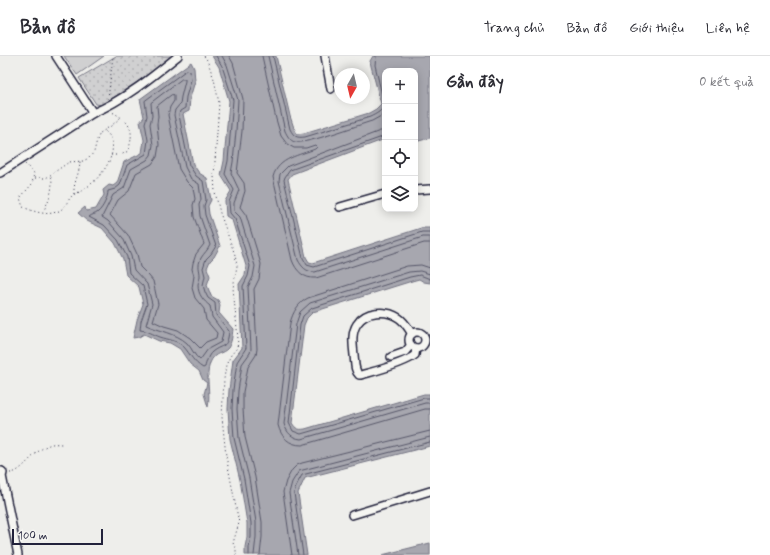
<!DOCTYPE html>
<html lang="vi">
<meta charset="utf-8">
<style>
:root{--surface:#fff;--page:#f7f7f7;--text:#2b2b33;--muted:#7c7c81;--line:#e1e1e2}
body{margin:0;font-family:Mynerve,sans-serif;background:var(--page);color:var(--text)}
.controls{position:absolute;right:12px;top:12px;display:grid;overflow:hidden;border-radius:8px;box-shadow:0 2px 10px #0003}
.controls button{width:36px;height:36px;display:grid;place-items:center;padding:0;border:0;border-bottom:1px solid var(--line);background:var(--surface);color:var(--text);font:20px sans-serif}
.compass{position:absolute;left:334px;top:12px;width:36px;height:36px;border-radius:50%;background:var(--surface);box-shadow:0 2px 10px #0003;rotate:188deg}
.scale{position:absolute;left:12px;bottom:10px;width:91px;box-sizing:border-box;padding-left:4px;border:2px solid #22223b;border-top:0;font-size:11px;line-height:14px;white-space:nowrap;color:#22223b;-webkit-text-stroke:3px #f6f6f2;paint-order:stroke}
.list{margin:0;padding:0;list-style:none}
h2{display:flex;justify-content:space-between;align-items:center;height:52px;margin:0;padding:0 16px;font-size:17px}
h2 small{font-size:13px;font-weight:400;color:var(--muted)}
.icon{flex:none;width:22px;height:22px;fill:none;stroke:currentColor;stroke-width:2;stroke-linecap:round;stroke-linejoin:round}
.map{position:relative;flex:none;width:430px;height:499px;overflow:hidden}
header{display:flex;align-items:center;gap:24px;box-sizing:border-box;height:56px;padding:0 20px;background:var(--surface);border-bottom:1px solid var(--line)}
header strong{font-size:19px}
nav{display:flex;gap:22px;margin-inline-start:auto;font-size:14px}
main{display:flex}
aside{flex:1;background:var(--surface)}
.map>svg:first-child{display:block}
.grass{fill:url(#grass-dots);stroke:#797986}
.park{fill:#d0d0d1;stroke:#797986}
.water{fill:#a7a7af;stroke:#727281}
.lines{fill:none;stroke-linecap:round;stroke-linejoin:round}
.shore{stroke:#575769;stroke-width:1}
.minor-casing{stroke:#22223b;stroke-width:10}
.highway-casing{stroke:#22223b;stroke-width:14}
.path{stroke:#22223b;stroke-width:1;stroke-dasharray:1 3;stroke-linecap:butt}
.minor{stroke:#f6f6f2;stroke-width:7}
.highway{stroke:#f6f6f2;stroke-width:11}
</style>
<header>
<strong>Bản đồ</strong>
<nav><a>Trang chủ</a><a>Bản đồ</a><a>Giới thiệu</a><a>Liên hệ</a></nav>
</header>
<main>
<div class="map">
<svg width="430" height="499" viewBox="0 0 430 499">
<defs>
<pattern id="grass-dots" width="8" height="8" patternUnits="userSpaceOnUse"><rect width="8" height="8" fill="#d0d0d1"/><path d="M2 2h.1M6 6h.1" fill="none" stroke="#b2b2b4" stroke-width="1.8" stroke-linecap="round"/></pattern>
</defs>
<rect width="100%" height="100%" fill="#eeeeeb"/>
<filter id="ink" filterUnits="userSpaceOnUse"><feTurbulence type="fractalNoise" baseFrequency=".025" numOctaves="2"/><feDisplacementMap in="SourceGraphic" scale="8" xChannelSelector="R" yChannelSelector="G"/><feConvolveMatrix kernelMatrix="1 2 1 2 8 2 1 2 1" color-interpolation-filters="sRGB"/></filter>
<g filter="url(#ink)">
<path class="grass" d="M 116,0 L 173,0 L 157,13 L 102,49 L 96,48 L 79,22 Z"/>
<path class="park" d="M 64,0 L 104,0 L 77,19 Z"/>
<g class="water">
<path d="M 212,0 L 276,0 L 290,60 L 294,72 L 297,78 L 304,77 L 369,57 L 376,53 L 381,48 L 371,10 L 370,5 L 373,0 L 430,0 L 430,82 L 415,86 L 415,15 L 385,15 L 385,83 L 292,118 L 288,123 L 306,201 L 309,206 L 313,207 L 421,172 L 430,172 L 430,227 L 424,226 L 419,223 L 412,225 L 313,256 L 307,262 L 304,269 L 292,367 C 296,373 298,374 305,373 L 424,338 L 430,338 L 430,390 L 305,422 L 298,437 L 307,499 L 245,499 L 245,491 L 247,481 L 247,467 L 240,424 L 230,383 L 228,353 L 229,334 L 233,304 L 242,292 L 239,228 L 245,219 L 246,210 L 232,164 L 226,160 L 225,145 L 231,135 L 221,119 L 224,105 L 229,45 L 219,11 Z"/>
<path d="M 191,6 L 194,12 L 195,25 L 190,42 L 189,55 L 183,58 L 193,108 L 199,117 L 207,122 L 211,144 L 208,150 L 209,158 L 220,190 L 214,201 L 210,205 L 207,212 L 210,220 L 207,229 L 211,240 L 218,244 L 220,249 L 219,257 L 233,273 C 232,280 232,286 228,292 C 222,299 215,295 210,307 C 205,321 211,336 208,351 L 204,338 L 207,327 L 203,324 L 199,315 L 190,308 L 180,293 L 170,287 L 159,285 L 144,278 L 139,281 L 133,282 L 137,264 L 143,248 L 139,231 L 126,219 L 123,203 L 115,187 L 102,172 L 87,165 L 78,157 L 85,151 L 86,155 L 96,153 L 104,139 L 103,134 L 109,129 L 113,130 L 117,127 L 124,106 L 142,97 L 144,84 L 140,66 L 144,61 L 140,43 Z"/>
<path d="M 430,487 L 430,499 L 382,499 Z"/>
</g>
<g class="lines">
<g class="shore">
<path d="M 216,0 L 222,10 L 233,44 L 228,105 L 225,118 L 234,134 L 229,146 L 230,157 L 235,163 L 250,210 L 248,220 L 243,230 L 246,292 L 237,306 L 233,334 L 232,353 L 234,382 L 244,423 L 251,467 L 251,481 L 249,491 L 249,499"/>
<path d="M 222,0 L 227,9 L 238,44 L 236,75 L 233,106 L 231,117 L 239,134 L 234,147 L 234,155 L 240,161 L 255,210 L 253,221 L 248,231 L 251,293 L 250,297 L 242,308 L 238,335 L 237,353 L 239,382 L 249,422 L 256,466 L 256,481 L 254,499"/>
<path d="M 229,0 L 233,7 L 243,43 L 242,75 L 237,117 L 244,127 L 245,135 L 240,151 L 246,159 L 261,208 L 259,223 L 254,233 L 257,293 L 256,299 L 248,311 L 243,336 L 243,353 L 245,381 L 255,421 L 262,466 L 262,481 L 260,499"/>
<path d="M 262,0 L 276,63 L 281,80 L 287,88 L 294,92 L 306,92 L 315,89 L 317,91 L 315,93 C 300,99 278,102 273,121 L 292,204 C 296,215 304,223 316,222 L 424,187 L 430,187"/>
<path d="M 268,0 L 285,75 C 287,79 290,85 295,86 C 305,89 358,69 372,65 L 381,60 L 385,57"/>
<path d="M 273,0 L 290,73 C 294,81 297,82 305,81 L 370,61 C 376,58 383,55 384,48 L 375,9 L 376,0"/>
<path d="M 187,14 L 190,15 L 191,24 L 186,41 L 185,52 L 180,55 L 179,59 L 189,109 L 196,120 L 203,125 L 206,144 L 204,150 L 205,159 L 216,190 L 211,198 L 206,203 L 203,212 L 205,220 L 203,229 L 205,236 L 208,242 L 215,247 L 216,259 L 229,275 C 227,294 223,287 212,296 C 208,299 206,307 205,311 L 203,312 C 193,306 191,299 184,291 C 177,284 169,284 160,281 C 152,278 149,275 140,274 L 141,265 L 147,248 L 143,230 L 129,217 L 127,201 L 118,184 L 104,169 L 89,161 C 92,158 95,159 98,156 C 103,152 108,141 108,135 L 115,133 L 120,129 L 127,109 L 146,98 L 148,84 L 145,67 L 147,60 L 145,45 Z"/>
<path d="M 182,23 L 185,23 L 185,25 L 181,41 L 180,48 L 175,54 L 174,59 L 185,111 L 191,123 L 199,128 L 201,143 L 199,149 L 200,160 L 210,189 C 208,194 204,197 201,202 C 197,211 200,212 200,220 C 200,223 198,226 198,229 C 198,239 204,245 210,250 L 212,261 L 223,276 L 221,286 L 208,293 L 200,304 C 194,300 192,292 187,287 C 176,277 159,275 146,269 L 152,248 L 147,228 L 134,214 L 131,200 L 123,182 L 108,165 L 102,161 L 113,139 L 124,132 L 131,113 L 147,104 L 151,99 L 153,89 L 150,68 L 152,60 L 151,47 Z"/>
<path d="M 174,39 L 174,45 L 170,51 L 168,59 L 179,113 L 187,126 L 193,132 L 195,143 L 193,149 L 194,161 L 204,188 L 196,198 L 193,207 L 192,213 L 194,220 L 192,232 L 195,242 L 204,253 L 206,264 L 217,277 L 216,282 L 206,286 L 200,292 L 190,282 L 178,274 L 164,270 L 153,265 L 158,248 L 153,225 L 149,220 L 140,211 L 137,198 L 128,179 L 110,159 L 118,144 L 129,135 L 136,117 L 152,108 L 157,101 L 159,89 L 157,68 L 158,60 L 157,50 L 171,39 Z"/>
<path d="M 385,75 L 380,75 L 288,110 L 280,118 L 279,125 L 298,204 C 302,211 306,216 315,216 L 423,181 L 430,181"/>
<path d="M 385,80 L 290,114 L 285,121 L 284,124 L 303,202 L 307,209 L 314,211 L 422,176 L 430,176"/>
<path d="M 430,212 L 421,209 L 407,210 L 308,242 C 298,247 293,256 290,267 L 278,369 C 281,381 289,389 302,389 L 425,353 L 430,353"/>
<path d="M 430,218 L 420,215 L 409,216 L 310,247 L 300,256 L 296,268 L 284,368 C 287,377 292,382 301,383 L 425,347 L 430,347"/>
<path d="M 430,223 L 420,219 L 410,221 L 312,252 L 303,260 L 300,269 L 289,367 L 293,375 L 301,378 L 424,342 L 430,342"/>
<path d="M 292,499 L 283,436 L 286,425 L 292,414 L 297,409 L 302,407 L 430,375"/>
<path d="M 298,499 L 289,437 L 292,426 L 299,415 L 430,381"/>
<path d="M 303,499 L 294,437 L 297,428 L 302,419 L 430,386"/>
</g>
<defs>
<g id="minor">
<path d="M 56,0 L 93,57"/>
<path d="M 325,0 L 331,33"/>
<path d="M 0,117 L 93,57 C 124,44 152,21 178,0"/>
<path d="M 415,134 L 430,133"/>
<path d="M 340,151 L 385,138"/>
<circle cx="417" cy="284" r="8"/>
<path d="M 412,278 C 408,272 405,266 399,262 C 386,253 365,255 357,268 C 351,277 353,289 354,299 C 355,306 354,314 359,319 L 361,319 C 375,315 404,308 415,299 L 416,292"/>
<path d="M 391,301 L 405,296 L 411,289"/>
<path d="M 1,415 L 18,499"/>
<path d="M 352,459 L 430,435"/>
</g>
<path id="highway" d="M 0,418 L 1,417"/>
</defs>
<use href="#minor" class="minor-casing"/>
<use href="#highway" class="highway-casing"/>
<g class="path">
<path d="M 204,0 L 207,4 L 214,23 L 219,47 L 214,120 L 215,136 L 220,157 L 235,199 L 237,210 L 233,232 L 238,283 L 237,292 L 231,299 L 226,309 L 224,323 L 222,361 L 226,400 L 239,467 L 233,487 L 236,493 L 236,499"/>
<path d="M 108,43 L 113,0"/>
<path d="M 111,99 L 121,99 L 128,95 C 135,75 131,66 112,56"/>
<path d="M 25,108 L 34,117 L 32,128 L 20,142 L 23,151 C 32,155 46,160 56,156 C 65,154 67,144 73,139 C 76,137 81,136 84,133 C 99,124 118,101 111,82 C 110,80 107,77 105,75"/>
<path d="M 35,122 L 46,122 L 69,106 L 83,105 L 89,102 L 94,96 L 97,84 L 100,77 L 111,70 L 120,62"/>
<path d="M 74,138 C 73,126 80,118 80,105"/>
<path d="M 43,156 C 49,144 54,133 51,119"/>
<path d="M 10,417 C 22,417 34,394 49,389 C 53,387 58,388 62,388"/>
</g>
<use href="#minor" class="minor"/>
<use href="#highway" class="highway"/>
</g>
</g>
</svg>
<div class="controls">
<button>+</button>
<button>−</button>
<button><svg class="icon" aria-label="locate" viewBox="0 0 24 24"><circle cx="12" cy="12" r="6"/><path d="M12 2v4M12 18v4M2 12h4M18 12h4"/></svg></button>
<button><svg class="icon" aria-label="layers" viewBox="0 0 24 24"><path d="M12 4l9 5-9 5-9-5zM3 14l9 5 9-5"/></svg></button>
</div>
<svg class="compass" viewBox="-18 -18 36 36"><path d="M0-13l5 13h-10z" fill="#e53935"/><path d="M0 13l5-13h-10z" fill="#7c7c81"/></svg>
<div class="scale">100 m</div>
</div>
<aside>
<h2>Gần đây<small>0 kết quả</small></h2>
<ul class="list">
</ul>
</aside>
</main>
